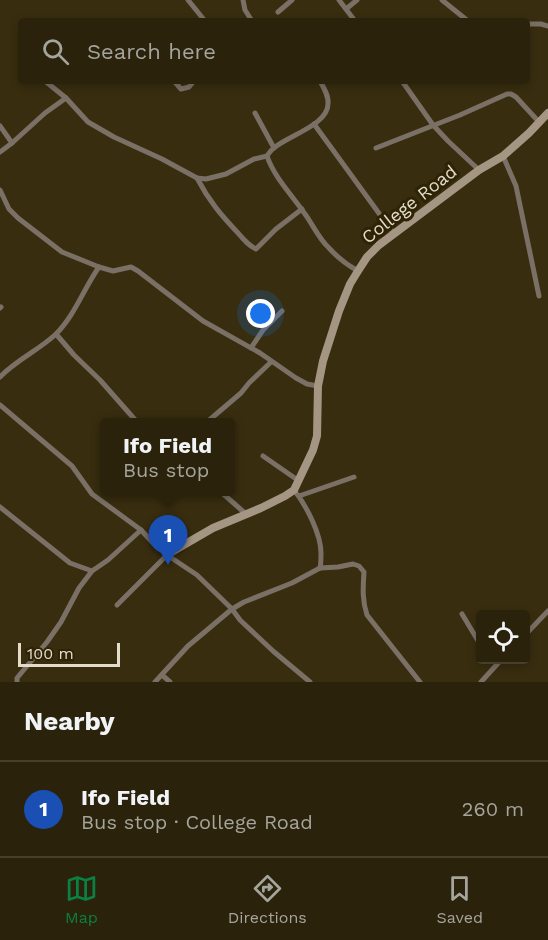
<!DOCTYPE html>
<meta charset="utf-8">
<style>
:root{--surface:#2a220b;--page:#322a14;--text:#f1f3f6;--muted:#a5a49d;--line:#463f2c;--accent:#0b8043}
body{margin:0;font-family:"Work Sans",sans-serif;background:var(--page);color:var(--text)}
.controls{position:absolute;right:18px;bottom:18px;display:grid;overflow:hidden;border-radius:6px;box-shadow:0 3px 9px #0003}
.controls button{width:54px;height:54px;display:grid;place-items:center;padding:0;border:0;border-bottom:2px solid var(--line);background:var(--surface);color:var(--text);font:30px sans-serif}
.scale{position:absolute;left:18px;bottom:15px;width:102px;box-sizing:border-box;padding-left:6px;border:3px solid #e3dccb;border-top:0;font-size:16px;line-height:21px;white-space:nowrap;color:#e3dccb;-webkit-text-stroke:4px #2e2305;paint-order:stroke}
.you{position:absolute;left:261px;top:314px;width:21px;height:21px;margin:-15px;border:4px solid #fff;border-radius:50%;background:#1a73e8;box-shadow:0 0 0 9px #1a73e833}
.badge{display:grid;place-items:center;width:39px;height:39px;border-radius:50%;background:var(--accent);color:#fff;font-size:20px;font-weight:700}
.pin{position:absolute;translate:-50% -50px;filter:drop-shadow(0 2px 3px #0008)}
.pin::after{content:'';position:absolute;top:32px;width:21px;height:18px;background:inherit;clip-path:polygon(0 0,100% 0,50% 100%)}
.popup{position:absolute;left:100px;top:418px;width:135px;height:78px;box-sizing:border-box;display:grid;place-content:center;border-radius:6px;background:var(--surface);filter:drop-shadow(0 2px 4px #0005);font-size:20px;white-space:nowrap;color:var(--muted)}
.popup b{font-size:22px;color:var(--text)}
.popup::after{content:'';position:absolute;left:50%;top:100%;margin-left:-12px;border:12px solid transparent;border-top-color:var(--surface)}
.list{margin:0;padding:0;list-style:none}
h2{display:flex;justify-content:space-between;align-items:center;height:78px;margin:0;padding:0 24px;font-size:26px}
h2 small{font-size:20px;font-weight:400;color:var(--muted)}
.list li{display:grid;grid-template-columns:39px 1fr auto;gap:18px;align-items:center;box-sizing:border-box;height:96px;padding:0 24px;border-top:2px solid var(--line)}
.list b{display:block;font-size:22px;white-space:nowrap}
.list p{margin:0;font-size:20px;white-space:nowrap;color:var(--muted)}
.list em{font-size:20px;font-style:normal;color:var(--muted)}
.icon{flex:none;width:33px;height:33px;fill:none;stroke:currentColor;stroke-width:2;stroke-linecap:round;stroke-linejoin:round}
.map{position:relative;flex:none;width:548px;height:682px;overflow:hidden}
.search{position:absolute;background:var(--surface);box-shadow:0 3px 9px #0003;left:18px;right:18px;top:18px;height:66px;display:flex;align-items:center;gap:15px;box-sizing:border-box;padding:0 21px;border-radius:6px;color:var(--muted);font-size:22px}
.sheet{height:174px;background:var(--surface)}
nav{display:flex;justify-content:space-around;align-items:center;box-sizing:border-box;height:84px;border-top:2px solid var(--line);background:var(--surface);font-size:16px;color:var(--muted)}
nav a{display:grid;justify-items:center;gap:3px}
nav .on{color:var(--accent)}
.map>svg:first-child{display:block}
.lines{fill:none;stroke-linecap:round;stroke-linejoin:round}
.street{stroke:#7a7065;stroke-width:5}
.secondary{stroke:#a59583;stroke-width:8}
.labels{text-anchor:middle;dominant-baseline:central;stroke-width:6;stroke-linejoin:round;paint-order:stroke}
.street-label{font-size:18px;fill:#e3dccb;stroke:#2e2305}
</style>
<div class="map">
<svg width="548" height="682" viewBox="0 0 548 682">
<rect width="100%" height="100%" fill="#382d0f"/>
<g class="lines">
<g class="street">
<path d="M 188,0 L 205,21"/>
<path d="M 243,0 L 245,10 L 252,21"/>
<path d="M 339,0 L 355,21"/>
<path d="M 442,0 L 468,21"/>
<path d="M 346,9 L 357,0"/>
<path d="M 278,12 L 292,0"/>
<path d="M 527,24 L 541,24 L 548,26"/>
<path d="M 45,81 L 66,98 L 88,122 L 114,137 L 162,159 L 197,178 L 206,179 L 226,174 L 254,159 L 267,156"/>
<path d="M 174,81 L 181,89 L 189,87 L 194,81"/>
<path d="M 402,81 L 433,125 L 448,141 L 479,170"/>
<path d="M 255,113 L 274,148"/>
<path d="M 314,124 L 394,234"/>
<path d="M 0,126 L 12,143"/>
<path d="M 376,148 L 460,115 L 507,94 L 511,94 L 516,97 L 539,122"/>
<path d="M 0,152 L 12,143 L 45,113 L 66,98"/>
<path d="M 267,156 C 274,177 292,195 305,214 C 313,225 319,239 329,248 C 337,257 347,265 358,271"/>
<path d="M 267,156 C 269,153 271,150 274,148 C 287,136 328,125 328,104 C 329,96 324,88 320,81"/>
<path d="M 503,156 L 516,186 L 539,296"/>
<path d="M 197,178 C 209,201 221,215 238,233 C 244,240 248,245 256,249 L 276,229 L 302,209"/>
<path d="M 0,190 L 9,209 L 18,218 L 62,252 L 99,267 L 113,271 L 131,267 L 138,271 L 203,321 L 260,353 L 296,378 L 307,384 L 318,386"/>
<path d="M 0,308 L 1,307"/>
<path d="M 56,334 L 74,355 L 100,380 L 137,422"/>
<path d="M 251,348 L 263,330 L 282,311"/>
<path d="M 0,377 C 16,360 39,350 56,334 C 75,315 84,288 99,267"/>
<path d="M 0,405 L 72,466 L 92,494 L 141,530 L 153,543 L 173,559 L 197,575 L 232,609 L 240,620 L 273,651 L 310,682"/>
<path d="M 207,422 L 241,393 L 249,383 L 271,362"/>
<path d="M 263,456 L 299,481"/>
<path d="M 294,490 C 306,505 321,534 321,553 C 321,558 321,564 320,568"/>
<path d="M 221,492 L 246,514"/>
<path d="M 299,496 L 354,477"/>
<path d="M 0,507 L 70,563 L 92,571"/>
<path d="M 117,605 L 168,554"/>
<path d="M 462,614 L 480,644"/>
<path d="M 526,634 L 548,611"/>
<path d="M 162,675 L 170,682"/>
<path d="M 17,682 L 17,678 L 47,642 L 61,622 L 79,588 L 92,571 L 108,560 L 141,530"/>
<path d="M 155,682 L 188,646 L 232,609 L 244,602 L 292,583 L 320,568 L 338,567 L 353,564 L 359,566 L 364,572 C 363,588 362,600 367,615 L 420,682"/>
<path d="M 481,682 L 501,660"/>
</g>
<path class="secondary" d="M 168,554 L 213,528 L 261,508 L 285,496 L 294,490 L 313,450 L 317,436 L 318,386 L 323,361 L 339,311 L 350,284 L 358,271 L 367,257 L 379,245 L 479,170 L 503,156 L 529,133 L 548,113"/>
</g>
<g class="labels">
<g class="street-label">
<text transform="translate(409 204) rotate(-38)">College Road</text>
</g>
</g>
</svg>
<div class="controls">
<button><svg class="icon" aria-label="locate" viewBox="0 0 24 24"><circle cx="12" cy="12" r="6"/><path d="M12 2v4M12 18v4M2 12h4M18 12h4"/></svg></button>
</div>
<div class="scale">100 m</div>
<div class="you"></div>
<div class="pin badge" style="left:168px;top:565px;background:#1a4fb4">1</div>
<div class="popup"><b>Ifo Field</b>Bus stop</div>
<div class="search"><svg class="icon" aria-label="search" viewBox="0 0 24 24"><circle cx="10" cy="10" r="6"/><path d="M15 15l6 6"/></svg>Search here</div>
</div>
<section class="sheet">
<h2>Nearby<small></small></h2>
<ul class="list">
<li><span class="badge" style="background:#1a4fb4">1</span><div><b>Ifo Field</b><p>Bus stop · College Road</p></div><em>260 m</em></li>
</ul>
</section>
<nav>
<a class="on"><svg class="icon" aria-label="map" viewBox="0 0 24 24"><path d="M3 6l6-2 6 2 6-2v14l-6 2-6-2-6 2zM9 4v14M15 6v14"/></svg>Map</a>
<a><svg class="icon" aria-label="directions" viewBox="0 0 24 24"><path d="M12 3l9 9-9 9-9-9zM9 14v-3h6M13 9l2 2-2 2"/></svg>Directions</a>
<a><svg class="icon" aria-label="saved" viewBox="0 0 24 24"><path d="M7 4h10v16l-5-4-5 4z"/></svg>Saved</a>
</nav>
